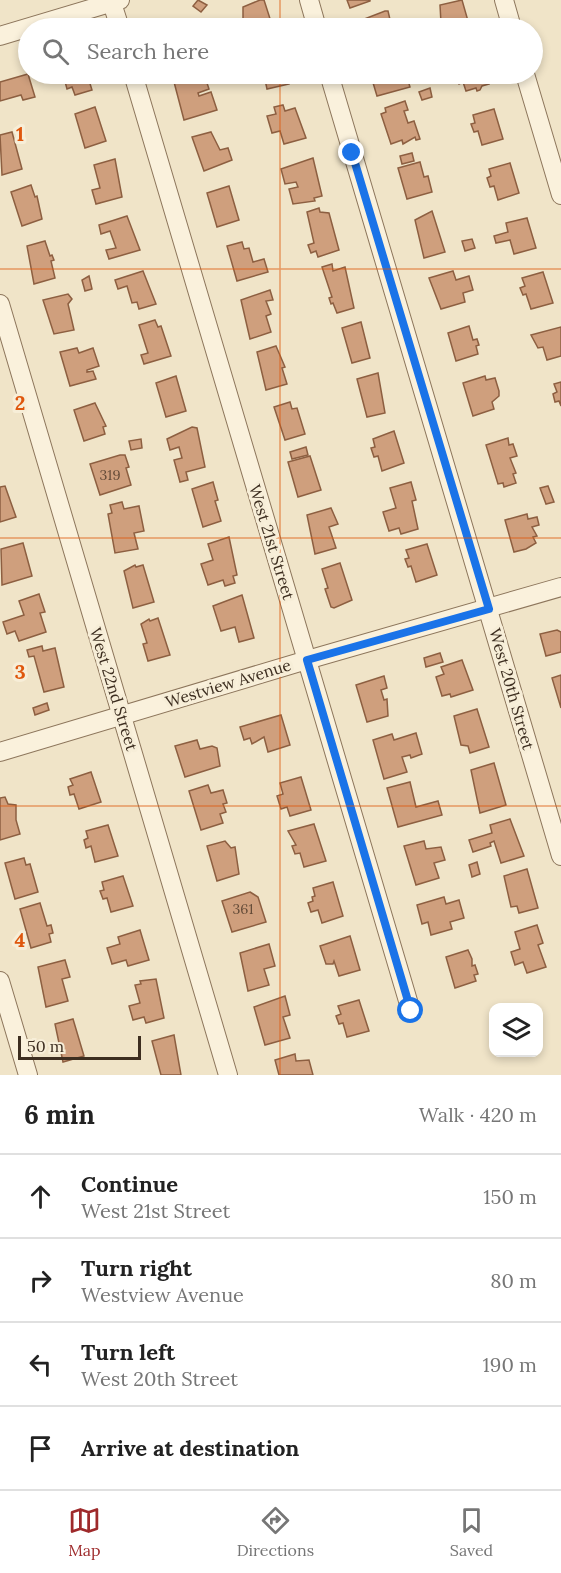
<!DOCTYPE html>
<meta charset="utf-8">
<style>
:root{--surface:#fff;--page:#f2f2f2;--text:#222;--muted:#767676;--line:#e0e0e0;--accent:#9e2a2b}
body{margin:0;font-family:Lora,serif;background:var(--page);color:var(--text)}
.controls{position:absolute;right:18px;bottom:18px;display:grid;overflow:hidden;border-radius:12px;box-shadow:0 3px 9px #0003}
.controls button{width:54px;height:54px;display:grid;place-items:center;padding:0;border:0;border-bottom:2px solid var(--line);background:var(--surface);color:var(--text);font:30px sans-serif}
.scale{position:absolute;left:18px;bottom:15px;width:123px;box-sizing:border-box;padding-left:6px;border:3px solid #3d2e20;border-top:0;font-size:16px;line-height:21px;white-space:nowrap;color:#3d2e20;-webkit-text-stroke:4px #f7eed8;paint-order:stroke}
.stop{position:absolute;width:18px;height:18px;margin:-14px;border:4px solid #1a73e8;border-radius:50%;background:#fff}
.stop.end{background:#1a73e8;border-color:#fff;box-shadow:0 2px 6px #0008}
.list{margin:0;padding:0;list-style:none}
h2{display:flex;justify-content:space-between;align-items:center;height:78px;margin:0;padding:0 24px;font-size:26px}
h2 small{font-size:20px;font-weight:400;color:var(--muted)}
.list li{display:grid;grid-template-columns:39px 1fr auto;gap:18px;align-items:center;box-sizing:border-box;height:84px;padding:0 24px;border-top:2px solid var(--line)}
.list b{display:block;font-size:22px;white-space:nowrap}
.list p{margin:0;font-size:20px;white-space:nowrap;color:var(--muted)}
.list em{font-size:20px;font-style:normal;color:var(--muted)}
.icon{flex:none;width:33px;height:33px;fill:none;stroke:currentColor;stroke-width:2;stroke-linecap:round;stroke-linejoin:round}
.map{position:relative;flex:none;width:561px;height:1075px;overflow:hidden}
.search{position:absolute;background:var(--surface);box-shadow:0 3px 9px #0003;left:18px;right:18px;top:18px;height:66px;display:flex;align-items:center;gap:15px;box-sizing:border-box;padding:0 21px;border-radius:33px;color:var(--muted);font-size:22px}
.sheet{height:414px;background:var(--surface)}
nav{display:flex;justify-content:space-around;align-items:center;box-sizing:border-box;height:84px;border-top:2px solid var(--line);background:var(--surface);font-size:16px;color:var(--muted)}
nav a{display:grid;justify-items:center;gap:3px}
nav .on{color:var(--accent)}
.map>svg:first-child{display:block}
.building{fill:#cf9f7d;stroke:#8d5f41;stroke-width:1.5}
.lines{fill:none;stroke-linecap:round;stroke-linejoin:round}
.street-casing{stroke:#8d765c;stroke-width:20}
.street{stroke:#faf1dc;stroke-width:18}
.route{stroke:#1a73e8;stroke-width:8}
.grid{fill:none;stroke:#df570d;stroke-width:1.5;stroke-opacity:0.55}
.labels{text-anchor:middle;dominant-baseline:central;stroke-width:6;stroke-linejoin:round;paint-order:stroke}
.number-label{font-size:14px;fill:#624a37}
.street-label{font-size:16px;fill:#3d2e20;stroke:#f7eed8}
.grid-label{font-size:20px;text-anchor:middle;font-weight:bold;fill:#df570d;stroke:#f7eed8;stroke-width:6;stroke-linejoin:round;paint-order:stroke}
</style>
<div class="map">
<svg width="561" height="1075" viewBox="0 0 561 1075">
<rect width="100%" height="100%" fill="#f0e4c8"/>
<g class="building">
<path d="M 198,0 L 207,5 L 201,12 L 193,6 Z"/>
<path d="M 260,0 L 264,0 L 273,28 L 238,28 L 236,24 L 243,23 L 243,7 Z"/>
<path d="M 347,0 L 370,0 L 370,1 L 350,8 Z"/>
<path d="M 462,0 L 470,28 L 448,28 L 445,21 L 441,23 L 440,5 Z"/>
<path d="M 385,11 L 388,11 L 392,28 L 355,28 L 354,23 Z"/>
<path d="M 28,74 L 35,97 L 23,100 L 21,95 L 0,101 L 0,82 Z"/>
<path d="M 63,74 L 87,74 L 92,90 L 75,95 L 72,87 L 67,89 Z"/>
<path d="M 195,74 L 204,74 L 209,89 L 198,93 L 199,96 L 211,92 L 217,110 L 184,120 L 174,82 L 195,76 Z"/>
<path d="M 258,74 L 286,74 L 289,84 L 267,89 L 264,75 L 259,77 Z"/>
<path d="M 380,74 L 410,74 L 406,74 L 410,87 L 377,96 L 371,76 Z"/>
<path d="M 447,74 L 485,74 L 489,84 L 482,86 L 480,90 L 477,91 L 476,88 L 466,91 L 463,82 L 459,84 L 457,80 L 450,82 Z"/>
<path d="M 430,88 L 432,97 L 422,100 L 419,92 Z"/>
<path d="M 405,101 L 408,110 L 404,111 L 408,123 L 414,121 L 420,139 L 416,140 L 415,137 L 403,144 L 402,140 L 391,144 L 381,114 L 386,112 L 385,108 Z"/>
<path d="M 283,105 L 285,111 L 295,108 L 306,138 L 284,144 L 280,131 L 272,133 L 267,116 L 276,114 L 274,107 Z"/>
<path d="M 95,107 L 106,141 L 85,148 L 75,114 Z"/>
<path d="M 494,109 L 503,139 L 482,145 L 478,131 L 474,132 L 471,124 L 475,123 L 473,115 Z"/>
<path d="M 12,132 L 22,169 L 2,175 L 0,135 Z"/>
<path d="M 211,132 L 220,150 L 228,148 L 232,160 L 204,171 L 192,137 Z"/>
<path d="M 412,153 L 414,161 L 402,164 L 400,156 Z"/>
<path d="M 313,158 L 322,196 L 314,198 L 315,201 L 293,204 L 289,189 L 298,187 L 296,182 L 285,184 L 281,169 Z"/>
<path d="M 115,159 L 122,197 L 96,204 L 92,190 L 100,188 L 94,165 Z"/>
<path d="M 420,162 L 424,177 L 428,176 L 432,192 L 407,199 L 398,168 Z"/>
<path d="M 510,163 L 519,193 L 498,200 L 494,186 L 490,187 L 487,178 L 491,176 L 489,169 Z"/>
<path d="M 31,185 L 35,197 L 37,196 L 42,219 L 22,226 L 11,192 Z"/>
<path d="M 229,186 L 239,220 L 217,227 L 207,193 Z"/>
<path d="M 319,208 L 320,212 L 329,213 L 339,250 L 318,257 L 316,251 L 311,253 L 308,245 L 314,243 L 307,212 Z"/>
<path d="M 432,211 L 445,252 L 424,258 L 415,220 Z"/>
<path d="M 127,216 L 140,250 L 109,259 L 106,250 L 116,248 L 110,231 L 101,234 L 99,225 Z"/>
<path d="M 527,218 L 536,248 L 514,254 L 510,240 L 496,243 L 494,236 L 508,232 L 506,223 Z"/>
<path d="M 472,239 L 475,248 L 465,251 L 462,241 Z"/>
<path d="M 45,241 L 50,256 L 52,255 L 54,260 L 51,261 L 55,278 L 34,284 L 27,246 Z"/>
<path d="M 242,242 L 244,249 L 249,248 L 253,262 L 264,259 L 268,272 L 237,281 L 227,246 Z"/>
<path d="M 332,264 L 333,271 L 345,267 L 354,308 L 337,313 L 333,303 L 331,304 L 329,298 L 332,297 L 322,267 Z"/>
<path d="M 143,271 L 156,304 L 139,309 L 137,302 L 132,303 L 127,286 L 118,289 L 115,280 Z"/>
<path d="M 453,271 L 456,280 L 469,276 L 473,290 L 463,293 L 465,302 L 441,309 L 429,278 Z"/>
<path d="M 543,272 L 553,303 L 531,309 L 526,294 L 523,295 L 520,288 L 525,286 L 522,278 Z"/>
<path d="M 89,276 L 92,289 L 85,291 L 82,280 Z"/>
<path d="M 270,290 L 273,300 L 266,301 L 271,314 L 266,316 L 271,332 L 250,339 L 241,300 Z"/>
<path d="M 68,294 L 72,299 L 68,304 L 74,330 L 54,334 L 43,300 Z"/>
<path d="M 155,320 L 158,327 L 161,326 L 171,356 L 144,364 L 141,355 L 148,353 L 139,325 Z"/>
<path d="M 361,322 L 370,358 L 352,363 L 342,328 Z"/>
<path d="M 469,326 L 473,340 L 477,339 L 479,345 L 476,346 L 478,354 L 456,361 L 448,333 Z"/>
<path d="M 561,327 L 561,356 L 547,360 L 543,347 L 538,348 L 531,335 Z"/>
<path d="M 276,346 L 285,367 L 282,368 L 287,384 L 266,390 L 257,352 Z"/>
<path d="M 77,348 L 79,353 L 93,348 L 99,366 L 87,370 L 87,372 L 93,371 L 96,379 L 70,386 L 60,352 Z"/>
<path d="M 378,373 L 385,413 L 367,417 L 357,379 Z"/>
<path d="M 176,376 L 186,411 L 166,417 L 156,383 Z"/>
<path d="M 485,376 L 486,380 L 495,378 L 499,391 L 499,396 L 492,402 L 494,409 L 473,416 L 463,383 Z"/>
<path d="M 561,382 L 561,406 L 559,401 L 555,402 L 553,394 L 557,392 L 554,384 Z"/>
<path d="M 290,402 L 292,409 L 297,408 L 305,434 L 285,440 L 274,407 Z"/>
<path d="M 95,403 L 106,426 L 103,427 L 105,434 L 84,441 L 74,410 Z"/>
<path d="M 192,427 L 197,428 L 205,467 L 186,472 L 188,480 L 180,482 L 174,460 L 182,458 L 179,447 L 170,450 L 167,439 Z"/>
<path d="M 394,431 L 404,463 L 382,471 L 378,456 L 374,457 L 371,448 L 375,447 L 373,439 Z"/>
<path d="M 508,438 L 509,445 L 513,444 L 517,456 L 510,458 L 516,473 L 513,474 L 516,483 L 504,487 L 503,483 L 498,484 L 486,445 Z"/>
<path d="M 141,439 L 142,448 L 131,450 L 129,441 Z"/>
<path d="M 306,447 L 308,455 L 292,459 L 290,452 Z"/>
<path d="M 120,455 L 125,455 L 129,467 L 126,468 L 131,485 L 100,495 L 90,464 Z"/>
<path d="M 310,456 L 321,490 L 298,497 L 288,462 Z"/>
<path d="M 213,482 L 218,500 L 215,501 L 221,521 L 203,527 L 192,489 Z"/>
<path d="M 411,482 L 416,500 L 412,501 L 418,529 L 401,534 L 399,528 L 389,531 L 383,512 L 396,508 L 390,488 Z"/>
<path d="M 5,486 L 16,517 L 0,522 L 0,487 Z"/>
<path d="M 548,486 L 554,502 L 546,504 L 540,488 Z"/>
<path d="M 122,502 L 124,509 L 139,506 L 144,531 L 134,533 L 138,549 L 115,553 L 108,514 L 112,513 L 110,505 Z"/>
<path d="M 331,508 L 338,524 L 329,527 L 336,548 L 315,554 L 307,515 Z"/>
<path d="M 527,514 L 528,519 L 537,517 L 539,525 L 532,527 L 537,536 L 533,537 L 536,543 L 526,549 L 514,552 L 505,520 Z"/>
<path d="M 229,537 L 237,575 L 233,576 L 235,583 L 225,586 L 223,580 L 208,585 L 201,564 L 213,560 L 208,544 Z"/>
<path d="M 23,543 L 32,576 L 2,585 L 1,549 Z"/>
<path d="M 427,544 L 437,575 L 416,582 L 411,566 L 408,567 L 405,559 L 409,558 L 406,550 Z"/>
<path d="M 340,563 L 352,600 L 334,608 L 331,607 L 325,589 L 328,588 L 322,569 Z"/>
<path d="M 135,565 L 136,567 L 143,565 L 154,602 L 133,608 L 124,571 Z"/>
<path d="M 39,594 L 45,612 L 40,613 L 46,632 L 19,641 L 15,631 L 7,634 L 3,622 L 24,615 L 19,601 Z"/>
<path d="M 242,595 L 254,638 L 239,642 L 235,627 L 221,631 L 213,606 Z"/>
<path d="M 158,618 L 170,655 L 148,661 L 143,644 L 147,643 L 141,624 L 149,619 L 150,621 Z"/>
<path d="M 557,630 L 561,632 L 561,652 L 546,656 L 540,634 Z"/>
<path d="M 42,646 L 43,651 L 55,648 L 64,687 L 44,692 L 34,656 L 29,657 L 27,650 Z"/>
<path d="M 440,653 L 443,662 L 426,667 L 424,658 Z"/>
<path d="M 462,660 L 473,690 L 451,697 L 450,694 L 442,696 L 436,677 L 444,674 L 441,667 Z"/>
<path d="M 561,675 L 561,708 L 552,678 Z"/>
<path d="M 384,676 L 387,688 L 381,690 L 384,700 L 387,699 L 388,716 L 367,722 L 356,685 Z"/>
<path d="M 47,703 L 49,710 L 35,715 L 33,708 Z"/>
<path d="M 477,709 L 489,747 L 470,753 L 468,746 L 461,745 L 454,716 Z"/>
<path d="M 281,715 L 290,745 L 268,752 L 264,737 L 252,744 L 250,738 L 244,740 L 240,727 Z"/>
<path d="M 416,733 L 422,754 L 411,758 L 410,755 L 402,757 L 407,772 L 384,779 L 373,740 L 392,734 L 394,740 Z"/>
<path d="M 197,740 L 200,749 L 212,746 L 217,748 L 220,766 L 185,777 L 175,746 Z"/>
<path d="M 494,763 L 506,805 L 480,813 L 471,770 Z"/>
<path d="M 91,772 L 101,802 L 79,809 L 74,794 L 70,795 L 68,787 L 73,785 L 70,779 Z"/>
<path d="M 301,777 L 311,810 L 290,816 L 287,807 L 281,809 L 277,796 L 283,794 L 280,783 Z"/>
<path d="M 410,782 L 416,807 L 438,801 L 442,815 L 398,827 L 387,788 Z"/>
<path d="M 208,785 L 211,793 L 223,790 L 227,803 L 223,804 L 226,812 L 220,814 L 223,823 L 201,830 L 189,791 Z"/>
<path d="M 5,797 L 8,804 L 16,805 L 16,820 L 20,834 L 0,840 L 0,798 Z"/>
<path d="M 510,819 L 524,856 L 501,863 L 494,841 L 490,843 L 491,846 L 473,852 L 469,840 L 492,833 L 490,825 Z"/>
<path d="M 314,824 L 326,861 L 304,867 L 300,853 L 295,854 L 292,846 L 296,845 L 288,831 Z"/>
<path d="M 108,825 L 118,856 L 95,862 L 91,846 L 86,848 L 84,840 L 88,838 L 86,831 Z"/>
<path d="M 225,841 L 231,848 L 235,847 L 239,874 L 217,881 L 207,846 Z"/>
<path d="M 424,841 L 426,849 L 441,847 L 445,860 L 434,863 L 439,878 L 416,885 L 404,846 Z"/>
<path d="M 24,858 L 26,865 L 30,864 L 38,892 L 15,899 L 5,863 Z"/>
<path d="M 477,862 L 480,874 L 472,877 L 469,865 Z"/>
<path d="M 527,869 L 538,908 L 519,913 L 517,906 L 511,907 L 504,876 Z"/>
<path d="M 123,876 L 133,906 L 111,912 L 107,898 L 103,899 L 100,891 L 104,890 L 102,882 Z"/>
<path d="M 333,882 L 343,916 L 322,923 L 318,910 L 311,912 L 308,903 L 313,901 L 312,897 L 315,896 L 313,888 Z"/>
<path d="M 250,892 L 258,897 L 266,922 L 232,932 L 222,901 Z"/>
<path d="M 444,897 L 446,904 L 459,900 L 464,918 L 450,922 L 452,929 L 431,935 L 428,922 L 422,924 L 417,905 Z"/>
<path d="M 40,903 L 47,926 L 51,925 L 53,933 L 49,934 L 51,942 L 31,948 L 20,909 Z"/>
<path d="M 537,925 L 543,943 L 538,945 L 546,967 L 527,973 L 523,962 L 515,965 L 511,952 L 520,949 L 515,932 Z"/>
<path d="M 140,930 L 149,960 L 128,966 L 126,960 L 112,964 L 107,948 L 120,944 L 118,937 Z"/>
<path d="M 350,936 L 360,970 L 339,976 L 334,961 L 333,964 L 326,964 L 320,946 Z"/>
<path d="M 269,944 L 275,966 L 264,969 L 269,985 L 248,991 L 240,953 Z"/>
<path d="M 468,950 L 472,959 L 472,966 L 475,965 L 478,974 L 474,975 L 476,981 L 455,988 L 446,957 Z"/>
<path d="M 65,960 L 70,977 L 62,979 L 68,1001 L 46,1007 L 38,967 Z"/>
<path d="M 156,979 L 164,1018 L 146,1023 L 144,1017 L 133,1020 L 129,1006 L 140,1003 L 135,985 L 141,984 L 140,981 Z"/>
<path d="M 285,996 L 290,1015 L 283,1017 L 290,1038 L 265,1045 L 254,1007 Z"/>
<path d="M 359,1000 L 369,1031 L 347,1037 L 343,1023 L 339,1024 L 336,1016 L 341,1014 L 338,1006 Z"/>
<path d="M 73,1019 L 84,1056 L 63,1062 L 55,1024 Z"/>
<path d="M 174,1035 L 181,1075 L 161,1075 L 152,1041 Z"/>
<path d="M 295,1054 L 296,1061 L 309,1060 L 313,1075 L 279,1075 L 275,1060 Z"/>
</g>
<g class="lines">
<defs>
<g id="street">
<path d="M 111,0 L 120,28"/>
<path d="M 309,0 L 317,28"/>
<path d="M 504,0 L 512,28"/>
<path d="M 0,36 L 120,0"/>
<path d="M 133,74 L 411,1011"/>
<path d="M 329,74 L 561,856"/>
<path d="M 525,74 L 561,195"/>
<path d="M 0,304 L 228,1075"/>
<path d="M 0,752 L 307,660 L 561,587"/>
<path d="M 0,981 L 28,1075"/>
</g>
</defs>
<use href="#street" class="street-casing"/>
<use href="#street" class="street"/>
</g>
<g class="lines">
<path class="route" d="M 352,153 L 489,609 L 307,660 L 411,1011"/>
</g>
<path class="grid" d="M 280,0 L 280,28M 280,74 L 280,1075M 0,269 L 561,269M 0,538 L 561,538M 0,806 L 561,806"/>
<g class="labels">
<g class="number-label">
<text x="110" y="475">319</text>
<text x="243" y="909">361</text>
</g>
<g class="street-label">
<text transform="translate(272 542) rotate(73)">West 21st Street</text>
<text transform="translate(228 683) rotate(-17)">Westview Avenue</text>
<text transform="translate(114 689) rotate(73)">West 22nd Street</text>
<text transform="translate(512 689) rotate(74)">West 20th Street</text>
</g>
</g>
<g class="grid-label">
<text x="20" y="141">1</text>
<text x="20" y="410">2</text>
<text x="20" y="679">3</text>
<text x="20" y="947">4</text>
</g>
</svg>
<div class="controls">
<button><svg class="icon" aria-label="layers" viewBox="0 0 24 24"><path d="M12 4l9 5-9 5-9-5zM3 14l9 5 9-5"/></svg></button>
</div>
<div class="scale">50 m</div>
<div class="stop" style="left:411px;top:1011px"></div>
<div class="stop end" style="left:352px;top:153px"></div>
<div class="search"><svg class="icon" aria-label="search" viewBox="0 0 24 24"><circle cx="10" cy="10" r="6"/><path d="M15 15l6 6"/></svg>Search here</div>
</div>
<section class="sheet">
<h2>6 min<small>Walk · 420 m</small></h2>
<ul class="list">
<li><svg class="icon" aria-label="ahead" viewBox="0 0 24 24"><path d="M12 20V5M6 11l6-6 6 6"/></svg><div><b>Continue</b><p>West 21st Street</p></div><em>150 m</em></li>
<li><svg class="icon" aria-label="right" viewBox="0 0 24 24"><path d="M7 20v-9h11M14 6l5 5-5 5"/></svg><div><b>Turn right</b><p>Westview Avenue</p></div><em>80 m</em></li>
<li><svg class="icon" aria-label="left" viewBox="0 0 24 24"><path d="M17 20v-9H6M10 6l-5 5 5 5"/></svg><div><b>Turn left</b><p>West 20th Street</p></div><em>190 m</em></li>
<li><svg class="icon" aria-label="arrive" viewBox="0 0 24 24"><path d="M6 21V4h12l-3 4 3 4H6"/></svg><div><b>Arrive at destination</b></div></li>
</ul>
</section>
<nav>
<a class="on"><svg class="icon" aria-label="map" viewBox="0 0 24 24"><path d="M3 6l6-2 6 2 6-2v14l-6 2-6-2-6 2zM9 4v14M15 6v14"/></svg>Map</a>
<a><svg class="icon" aria-label="directions" viewBox="0 0 24 24"><path d="M12 3l9 9-9 9-9-9zM9 14v-3h6M13 9l2 2-2 2"/></svg>Directions</a>
<a><svg class="icon" aria-label="saved" viewBox="0 0 24 24"><path d="M7 4h10v16l-5-4-5 4z"/></svg>Saved</a>
</nav>
